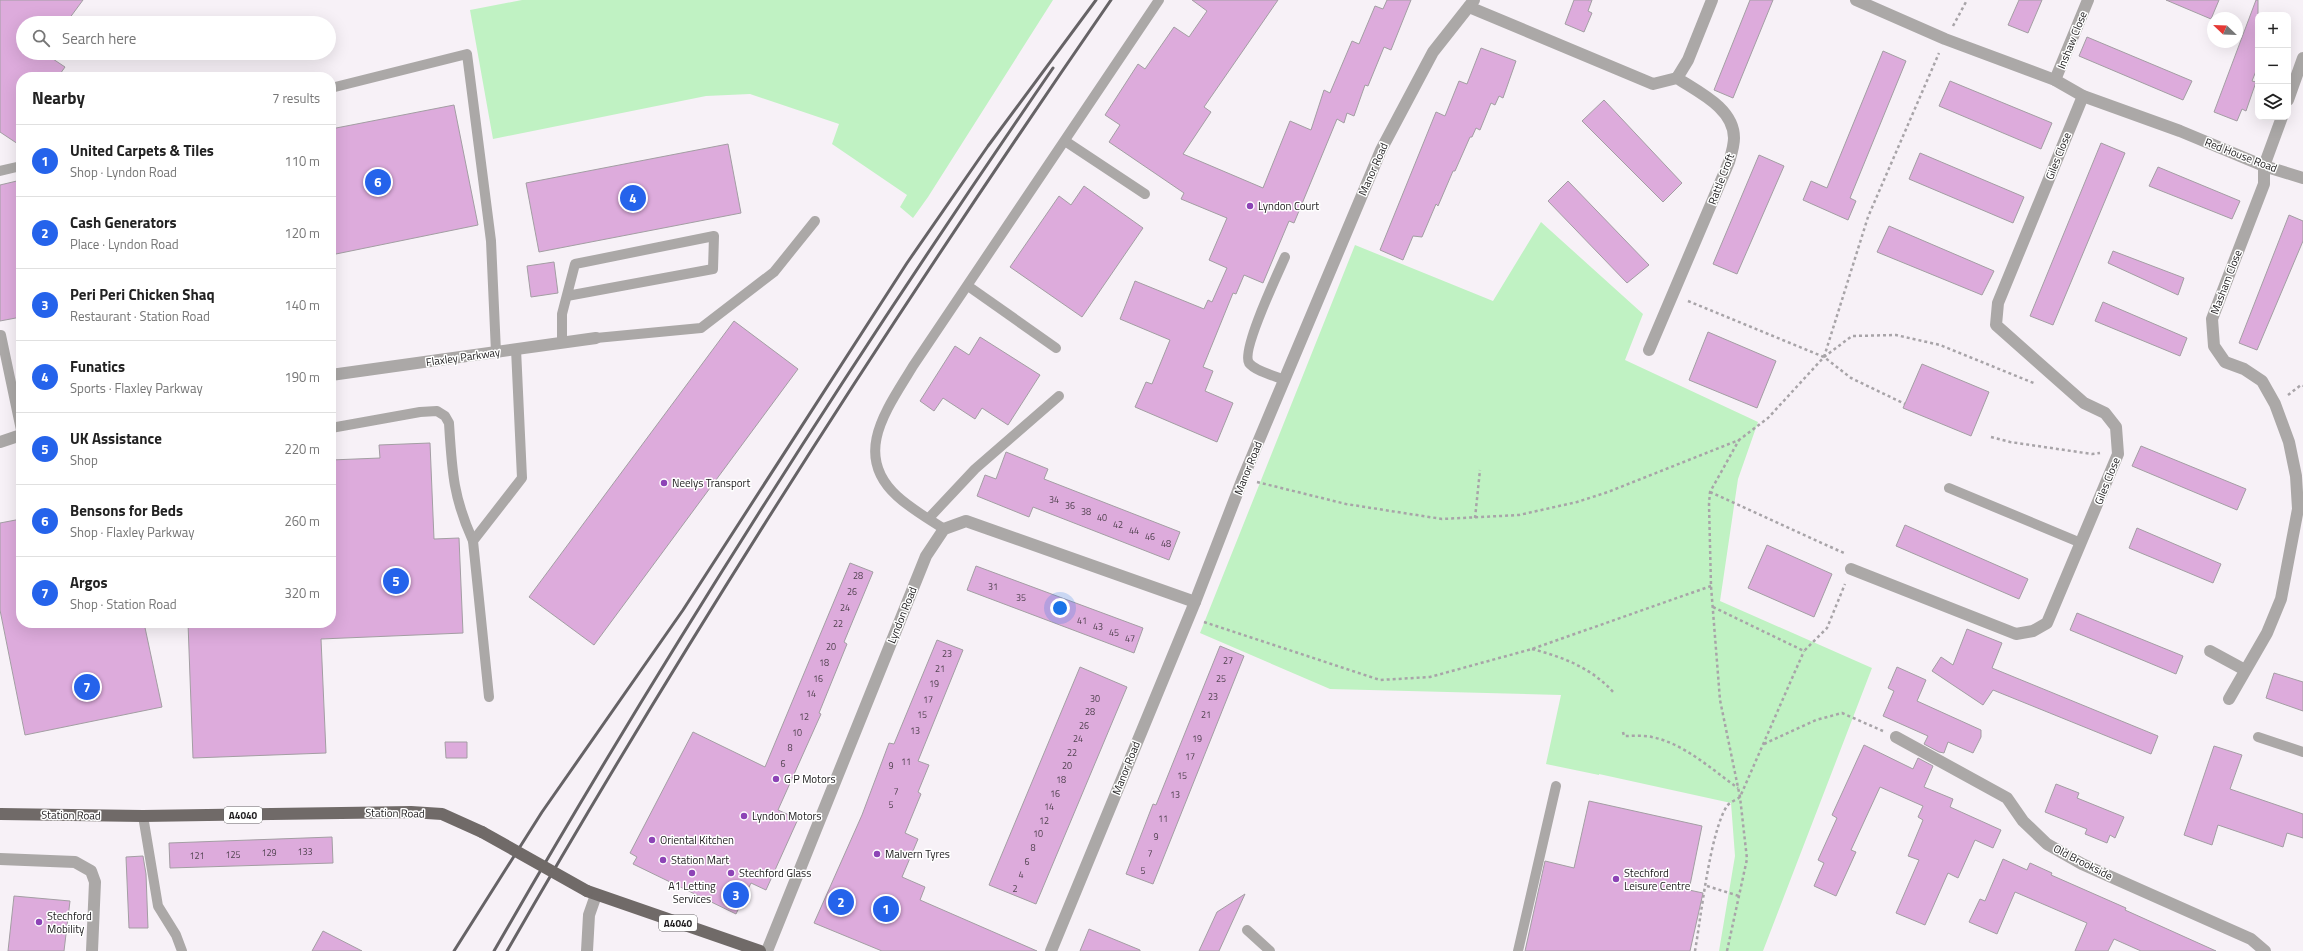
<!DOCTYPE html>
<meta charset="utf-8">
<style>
:root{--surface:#fff;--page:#f2f2f2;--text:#222;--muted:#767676;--line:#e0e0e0;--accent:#2563eb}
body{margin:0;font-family:"Titillium Web",sans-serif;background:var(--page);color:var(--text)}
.controls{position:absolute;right:12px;top:12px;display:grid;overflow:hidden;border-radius:8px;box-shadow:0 4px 16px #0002}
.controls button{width:36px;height:36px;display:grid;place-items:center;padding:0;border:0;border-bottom:1px solid var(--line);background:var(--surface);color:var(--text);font:20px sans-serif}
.compass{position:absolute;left:2207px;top:12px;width:36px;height:36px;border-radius:50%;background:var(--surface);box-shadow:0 4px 16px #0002;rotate:293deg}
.you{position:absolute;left:1060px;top:608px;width:14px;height:14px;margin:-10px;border:3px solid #fff;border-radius:50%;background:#1a73e8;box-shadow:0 0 0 6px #1a73e833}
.badge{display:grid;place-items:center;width:26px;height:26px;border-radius:50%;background:var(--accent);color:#fff;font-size:13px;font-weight:700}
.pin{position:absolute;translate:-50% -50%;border:2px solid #fff;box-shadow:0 1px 4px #0006}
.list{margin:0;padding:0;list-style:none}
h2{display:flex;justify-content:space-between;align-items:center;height:52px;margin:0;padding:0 16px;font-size:17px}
h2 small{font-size:13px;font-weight:400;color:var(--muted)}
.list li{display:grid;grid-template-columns:26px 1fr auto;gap:12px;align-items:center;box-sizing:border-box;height:72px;padding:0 16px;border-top:1px solid var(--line)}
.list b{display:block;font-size:15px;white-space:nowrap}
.list p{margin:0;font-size:13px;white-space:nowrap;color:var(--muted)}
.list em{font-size:13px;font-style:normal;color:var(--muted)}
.icon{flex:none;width:22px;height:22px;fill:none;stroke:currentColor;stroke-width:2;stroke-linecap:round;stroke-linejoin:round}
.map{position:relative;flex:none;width:2303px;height:951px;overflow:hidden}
.search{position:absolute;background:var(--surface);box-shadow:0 4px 16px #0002;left:16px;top:16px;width:320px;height:44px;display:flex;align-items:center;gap:10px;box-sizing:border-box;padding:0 14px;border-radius:22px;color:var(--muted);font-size:15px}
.panel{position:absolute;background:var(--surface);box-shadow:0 4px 16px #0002;left:16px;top:72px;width:320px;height:556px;border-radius:16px}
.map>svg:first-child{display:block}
.green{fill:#c0f2c3}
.building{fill:#ddabdc;stroke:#a39ea3}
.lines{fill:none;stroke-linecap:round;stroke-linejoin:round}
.path{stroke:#a8a4a8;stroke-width:2.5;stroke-dasharray:3 3;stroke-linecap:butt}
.lane{stroke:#aba8a7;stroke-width:10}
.street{stroke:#aba8a7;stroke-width:12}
.primary{stroke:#706a68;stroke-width:12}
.rail{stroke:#666366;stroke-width:3}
.primary-bridge{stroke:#706a68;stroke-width:12}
.poi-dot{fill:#8d44b6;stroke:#fff;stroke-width:1.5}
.labels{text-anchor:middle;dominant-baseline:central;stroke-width:3;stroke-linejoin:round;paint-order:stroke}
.number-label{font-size:9px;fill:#514350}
.shield{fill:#fff;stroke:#646364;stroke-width:1}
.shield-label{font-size:10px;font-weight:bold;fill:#222022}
.street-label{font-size:11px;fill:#222022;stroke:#fff}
.poi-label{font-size:11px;fill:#222022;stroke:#fff;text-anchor:start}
</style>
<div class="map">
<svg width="2303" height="951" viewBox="0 0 2303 951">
<rect width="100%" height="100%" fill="#f7f1f7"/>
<g class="green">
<path d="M 522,0 L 1053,0 L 928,197 L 913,218 L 900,207 L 907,195 L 832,144 L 839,124 L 750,94 L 706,96 L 493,139 L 470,10 Z"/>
<path d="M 1541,222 L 1643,314 L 1625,360 L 1758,422 L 1738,479 L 1720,601 L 1872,668 L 1763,951 L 1719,951 L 1735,856 L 1731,803 L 1599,774 L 1599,775 L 1546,764 L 1561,695 L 1330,689 L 1200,633 L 1355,245 L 1493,301 Z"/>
</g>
<g class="building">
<path d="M 0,0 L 83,0 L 66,23 L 23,23 L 23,53 L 44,53 L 65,67 L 58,77 L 21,77 L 21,146 L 0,132 Z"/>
<path d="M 1192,0 L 1278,0 L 1204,107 L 1211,112 L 1183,154 L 1263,188 L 1290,121 L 1311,130 L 1324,90 L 1330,93 L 1352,41 L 1359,44 L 1375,6 L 1383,9 L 1387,0 L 1411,0 L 1391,50 L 1384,47 L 1368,86 L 1365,85 L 1354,116 L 1347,113 L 1344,123 L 1337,119 L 1294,223 L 1289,221 L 1263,283 L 1244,275 L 1236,294 L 1233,293 L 1203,367 L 1213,371 L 1205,391 L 1233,403 L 1217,442 L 1135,407 L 1146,382 L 1152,384 L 1170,340 L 1120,319 L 1135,281 L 1204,309 L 1208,300 L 1212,302 L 1227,268 L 1209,260 L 1227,218 L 1181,199 L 1184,193 L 1109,142 L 1120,125 L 1105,115 L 1138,64 L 1145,69 L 1174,27 L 1189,37 L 1207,11 Z"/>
<path d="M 1574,0 L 1592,0 L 1588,11 L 1592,13 L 1584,32 L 1565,24 Z"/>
<path d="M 1750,0 L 1773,0 L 1733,98 L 1714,90 Z"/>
<path d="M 2019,0 L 2042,0 L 2028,33 L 2008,25 Z"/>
<path d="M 2166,0 L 2219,0 L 2211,19 Z"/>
<path d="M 2256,0 L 2258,0 L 2258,66 L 2252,81 L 2256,82 L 2246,111 L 2242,109 L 2237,121 L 2214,112 Z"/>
<path d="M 2087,37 L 2192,81 L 2183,100 L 2079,56 Z"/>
<path d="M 1481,48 L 1516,61 L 1503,98 L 1499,96 L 1495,105 L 1491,103 L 1480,130 L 1476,128 L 1472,137 L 1470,137 L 1455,171 L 1453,171 L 1438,206 L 1436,204 L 1422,237 L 1413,236 L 1403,260 L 1380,250 L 1436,112 L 1445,116 L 1459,81 L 1467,84 Z"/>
<path d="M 1883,51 L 1906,61 L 1850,198 L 1856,201 L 1848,220 L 1803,200 L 1811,181 L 1827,188 Z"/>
<path d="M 1950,81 L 2052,123 L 2041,149 L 1939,106 Z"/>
<path d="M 1604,100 L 1682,183 L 1663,202 L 1582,121 Z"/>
<path d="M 454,105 L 478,225 L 331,255 L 331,129 Z"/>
<path d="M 2101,143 L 2125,153 L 2053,325 L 2030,316 Z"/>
<path d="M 728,144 L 741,213 L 539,252 L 526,183 Z"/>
<path d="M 1920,153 L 2024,197 L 2013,223 L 1909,179 Z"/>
<path d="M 1759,155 L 1784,166 L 1737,274 L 1713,264 Z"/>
<path d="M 2158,167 L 2240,201 L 2232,219 L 2149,186 Z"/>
<path d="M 21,180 L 21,317 L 0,321 L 0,185 Z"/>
<path d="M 1568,181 L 1649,265 L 1627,283 L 1548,201 Z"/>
<path d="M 1084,186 L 1143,228 L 1082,317 L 1010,267 L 1059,196 L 1071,205 Z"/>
<path d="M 2289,215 L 2303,221 L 2303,241 L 2257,350 L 2239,343 Z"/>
<path d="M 1889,226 L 1994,271 L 1982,295 L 1877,252 Z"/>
<path d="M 2113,251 L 2184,278 L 2178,295 L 2108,263 Z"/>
<path d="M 554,262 L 558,293 L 531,297 L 527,266 Z"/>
<path d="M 2103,302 L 2187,338 L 2180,356 L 2095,321 Z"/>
<path d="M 734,321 L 798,369 L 594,645 L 529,597 Z"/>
<path d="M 1708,332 L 1776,361 L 1757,408 L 1689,380 Z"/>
<path d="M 980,337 L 1040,375 L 1008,425 L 982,408 L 975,419 L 943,398 L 934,411 L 920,401 L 955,346 L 969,355 Z"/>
<path d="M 1922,364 L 1989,392 L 1971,436 L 1903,408 Z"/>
<path d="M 430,443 L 434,539 L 459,538 L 463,633 L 321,639 L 326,753 L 193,758 L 188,623 L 331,623 L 331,460 L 380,458 L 379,445 Z"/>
<path d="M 2141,446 L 2246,489 L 2237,510 L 2132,466 Z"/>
<path d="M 1006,452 L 1048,469 L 1044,479 L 1180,532 L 1169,560 L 1033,507 L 1029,517 L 977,496 L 985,475 L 996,479 Z"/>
<path d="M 21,519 L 21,623 L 144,623 L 162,707 L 25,735 L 0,610 L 0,523 Z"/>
<path d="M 1905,525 L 2028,579 L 2019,599 L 1896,546 Z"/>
<path d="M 2137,528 L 2221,564 L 2213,583 L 2129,548 Z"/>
<path d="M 1767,545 L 1832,574 L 1814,617 L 1748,588 Z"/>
<path d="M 850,563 L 873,572 L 844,642 L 847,644 L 819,713 L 821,714 L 778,810 L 798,819 L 766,890 L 751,883 L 736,914 L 633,864 L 637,857 L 630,853 L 693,732 L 765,767 Z"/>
<path d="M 976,566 L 1143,628 L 1134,653 L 967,590 Z"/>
<path d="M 2077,613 L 2183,656 L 2176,674 L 2070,630 Z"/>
<path d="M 1967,629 L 2002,643 L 1992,668 L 2158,736 L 2151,754 L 1993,690 L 1983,705 L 1932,671 L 1941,657 L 1953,665 Z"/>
<path d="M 937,640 L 963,650 L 918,761 L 929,765 L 918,792 L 921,794 L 905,833 L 918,839 L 902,877 L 925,887 L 920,900 L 1037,951 L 882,951 L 814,923 L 862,815 L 889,743 L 894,744 Z"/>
<path d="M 1220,646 L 1244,656 L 1153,884 L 1126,874 L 1153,804 L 1156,805 Z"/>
<path d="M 1080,667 L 1127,687 L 1036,904 L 989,885 Z"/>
<path d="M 1897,667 L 1926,680 L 1917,701 L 1981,730 L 1981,737 L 1973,753 L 1948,742 L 1944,753 L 1939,752 L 1924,744 L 1928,736 L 1883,716 L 1894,691 L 1888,688 Z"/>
<path d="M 2274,673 L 2303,682 L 2303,711 L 2266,698 Z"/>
<path d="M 445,742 L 467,742 L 467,758 L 446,758 Z"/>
<path d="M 1864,745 L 1913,769 L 1918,758 L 1933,766 L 1924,787 L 1953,799 L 1950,807 L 2001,830 L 1993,848 L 1975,840 L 1958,878 L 1948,873 L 1925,925 L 1896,913 L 1919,860 L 1908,856 L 1923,820 L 1918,817 L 1923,806 L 1880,787 L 1851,850 L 1856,852 L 1836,896 L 1814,886 L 1824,863 L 1818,860 L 1837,818 L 1832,815 Z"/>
<path d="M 2214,746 L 2242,755 L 2230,789 L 2303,814 L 2303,838 L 2287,833 L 2283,847 L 2218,825 L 2212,845 L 2184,835 Z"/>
<path d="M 2056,784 L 2079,793 L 2077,798 L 2124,817 L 2115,838 L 2110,835 L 2107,843 L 2085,834 L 2087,829 L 2045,812 Z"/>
<path d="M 1589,801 L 1702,826 L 1689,890 L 1703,893 L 1690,951 L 1525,951 L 1545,861 L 1574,868 Z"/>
<path d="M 332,837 L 333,863 L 170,868 L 169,843 Z"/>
<path d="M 143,856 L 146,874 L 148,928 L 129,928 L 126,857 Z"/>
<path d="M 2003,859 L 2027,870 L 2030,863 L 2052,873 L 2051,875 L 2126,908 L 2125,910 L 2216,951 L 2141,951 L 2114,939 L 2108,951 L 2075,951 L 2087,923 L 2015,892 L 1997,934 L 1969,922 L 1980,899 L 1985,901 Z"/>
<path d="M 1245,894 L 1219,951 L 1199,951 L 1217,912 Z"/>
<path d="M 14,896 L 70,901 L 64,951 L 8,951 Z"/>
<path d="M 1089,929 L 1140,950 L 1140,951 L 1080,951 Z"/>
<path d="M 323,931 L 362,951 L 312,951 Z"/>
</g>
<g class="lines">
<g class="path">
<path d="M 1953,26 L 1967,0"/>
<path d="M 1688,301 L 1824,357 L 1851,378 L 1905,404"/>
<path d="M 1824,357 L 1852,336 L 1896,335 L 1940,345 L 2036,384"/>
<path d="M 2288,395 L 2301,385 L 2303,386"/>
<path d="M 1991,437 L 2010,442 L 2092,454 L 2100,453"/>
<path d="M 1257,482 L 1346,504 L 1442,519 L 1519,515 L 1577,502 L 1608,492 L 1739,440 L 1768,418 L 1824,357 L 1868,217 L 1939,53"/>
<path d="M 1710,492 L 1846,554"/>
<path d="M 1475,518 L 1480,470"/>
<path d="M 1713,607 L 1804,651 L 1827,628 L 1845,584"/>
<path d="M 1204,622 L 1380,680 L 1430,677 L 1532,649 L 1711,586"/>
<path d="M 1532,649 C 1563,657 1592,668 1614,693"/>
<path d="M 1623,732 L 1624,736 C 1633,736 1644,735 1652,737 C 1685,744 1711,769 1738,788"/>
<path d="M 1764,744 L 1816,720 L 1842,713 L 1883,731"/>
<path d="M 1707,886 L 1739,896"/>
<path d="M 1695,951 C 1701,917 1710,832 1727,806 C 1730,802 1736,800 1740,797 L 1804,651"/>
<path d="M 1727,951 L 1747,859 L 1740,797 L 1720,700 L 1711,586 L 1709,504 L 1710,492 L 1739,440"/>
</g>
<g class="lane">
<path d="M 331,88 L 467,54 L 491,241 L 496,352"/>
<path d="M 1065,141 L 1145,194"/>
<path d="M 0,171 L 21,166"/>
<path d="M 968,286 L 1056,348"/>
<path d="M 1,335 L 21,430"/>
<path d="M 596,338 L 701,328 L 774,272 L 815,221"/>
<path d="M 562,343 L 562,314 L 575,264 L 714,236 L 713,269 L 567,296"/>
<path d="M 1285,380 C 1275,376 1255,371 1249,363 C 1241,351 1278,273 1285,257"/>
<path d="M 331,428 L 420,412 L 437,411 L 445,416 L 449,423 C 452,471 453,497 473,541"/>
<path d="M 1949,488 L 2081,543"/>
<path d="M 929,518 L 975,469 L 1059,396"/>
<path d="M 944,529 C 929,519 911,509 897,496 C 851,454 888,408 913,366 L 1159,0"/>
<path d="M 489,697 L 473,541 L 522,478 L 516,349"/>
<path d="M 2258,737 L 2303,752"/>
<path d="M 143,816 L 158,906 L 176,935 L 182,951"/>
<path d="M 1247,930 L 1270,951"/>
<path d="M 1518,951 L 1556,786"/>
</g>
<g class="street">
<path d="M 1856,0 L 1945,39 L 2055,80 L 2083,96 L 2180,131 L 2264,166 L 2303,178"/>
<path d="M 1469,7 L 1653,84 L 1677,78 C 1698,92 1734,108 1734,138 C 1734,146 1731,155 1729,162 L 1649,350"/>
<path d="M 1677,78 L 1688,60 L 1712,0"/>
<path d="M 2055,80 L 2088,0"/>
<path d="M 2288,100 L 2303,58"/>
<path d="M 331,375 L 596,338"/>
<path d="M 0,442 L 21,435"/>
<path d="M 1851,569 L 2016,634 L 2033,631 L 2047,623 L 2118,454 L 2116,427 L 2105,413 L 2084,403 L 1996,325 L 1998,303 L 2083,96"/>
<path d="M 2210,651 L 2245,670"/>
<path d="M 2229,699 L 2267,633 L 2281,599 L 2298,509 L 2296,476 L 2289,442 L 2275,404 L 2262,381 L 2244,369 L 2225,362 L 2214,346 L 2212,319 L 2264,184 L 2264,166 L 2282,117"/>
<path d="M 1896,737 L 2007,798 L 2023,821 L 2047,844 L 2082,864 L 2251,939 L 2265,951"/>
<path d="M 0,859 L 75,862 L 91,871 L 95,882 L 92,951"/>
<path d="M 587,951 L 589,915 L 596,895"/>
<path d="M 767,951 L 926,556 L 944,529 L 966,521 L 1195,602"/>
<path d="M 1051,951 L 1195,602 L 1243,478 L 1381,150 L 1433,52 L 1474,0"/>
</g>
<g class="primary">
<path d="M 0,814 L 143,816 L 411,812 L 442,814 L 482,832"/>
<path d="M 587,891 L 760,951"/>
</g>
<g class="rail">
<path d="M 454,951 L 542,812 L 683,610 L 907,263 L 988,146 L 1096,0"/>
<path d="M 494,951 C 667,649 856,355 1053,68"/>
<path d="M 507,951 C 694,625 898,309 1111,0"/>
</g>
<path class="primary-bridge" d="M 482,832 L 587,891"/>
</g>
<g class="poi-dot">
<circle cx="1250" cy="206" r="4"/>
<circle cx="664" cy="483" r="4"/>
<circle cx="776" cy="779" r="4"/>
<circle cx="744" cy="816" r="4"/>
<circle cx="652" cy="840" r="4"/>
<circle cx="877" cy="854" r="4"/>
<circle cx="663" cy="860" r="4"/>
<circle cx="692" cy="873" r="4"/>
<circle cx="731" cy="873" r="4"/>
<circle cx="1616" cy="879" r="4"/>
<circle cx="39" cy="922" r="4"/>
</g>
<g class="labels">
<g class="number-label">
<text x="1054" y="499">34</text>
<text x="1070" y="505">36</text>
<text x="1086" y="511">38</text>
<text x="1102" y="517">40</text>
<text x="1118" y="524">42</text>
<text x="1134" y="530">44</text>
<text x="1150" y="536">46</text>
<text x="1166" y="543">48</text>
<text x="858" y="575">28</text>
<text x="993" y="586">31</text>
<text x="852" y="591">26</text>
<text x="1021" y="597">35</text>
<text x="845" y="607">24</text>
<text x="1082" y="620">41</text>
<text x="838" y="623">22</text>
<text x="1098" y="626">43</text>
<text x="1114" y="632">45</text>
<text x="1130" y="638">47</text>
<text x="831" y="646">20</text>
<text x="947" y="653">23</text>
<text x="1228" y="660">27</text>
<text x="824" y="662">18</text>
<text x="940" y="668">21</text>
<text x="818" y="678">16</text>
<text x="1221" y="678">25</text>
<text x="934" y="683">19</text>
<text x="811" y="693">14</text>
<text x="1213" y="696">23</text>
<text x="1095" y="698">30</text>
<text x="928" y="699">17</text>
<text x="1090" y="711">28</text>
<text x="922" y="714">15</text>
<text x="1206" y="714">21</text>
<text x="804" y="716">12</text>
<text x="1084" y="725">26</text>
<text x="915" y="730">13</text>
<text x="797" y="732">10</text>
<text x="1078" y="738">24</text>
<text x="1197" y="738">19</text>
<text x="790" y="747">8</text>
<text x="1072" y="752">22</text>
<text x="1190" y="756">17</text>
<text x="906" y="761">11</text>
<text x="783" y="763">6</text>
<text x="891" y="765">9</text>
<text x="1067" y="765">20</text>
<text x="1182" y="775">15</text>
<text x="1061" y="779">18</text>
<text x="896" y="791">7</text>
<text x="1055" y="793">16</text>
<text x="1175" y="794">13</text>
<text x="891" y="804">5</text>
<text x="1049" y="806">14</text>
<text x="1163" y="818">11</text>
<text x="1044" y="820">12</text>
<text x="1038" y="833">10</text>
<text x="1156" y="836">9</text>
<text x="1033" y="847">8</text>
<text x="305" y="851">133</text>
<text x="269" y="852">129</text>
<text x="1150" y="853">7</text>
<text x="233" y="854">125</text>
<text x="197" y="855">121</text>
<text x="1027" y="861">6</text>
<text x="1143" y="870">5</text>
<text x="1021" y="874">4</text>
<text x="1015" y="888">2</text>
</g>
<g class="shield">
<rect x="224" y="807" width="38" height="16" rx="3"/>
<rect x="659" y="915" width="38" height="16" rx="3"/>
</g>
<g class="shield-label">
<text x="243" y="815">A4040</text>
<text x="678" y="923">A4040</text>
</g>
<g class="street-label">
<text transform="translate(2072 40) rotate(-68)">Inshaw Close</text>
<text transform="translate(2241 155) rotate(21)">Red House Road</text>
<text transform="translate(2058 156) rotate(-68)">Giles Close</text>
<text transform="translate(1373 169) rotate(-66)">Manor Road</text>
<text transform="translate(1721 179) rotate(-69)">Rattle Croft</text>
<text transform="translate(2226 282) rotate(-69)">Masham Close</text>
<text transform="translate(463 357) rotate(-8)">Flaxley Parkway</text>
<text transform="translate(1248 468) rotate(-68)">Manor Road</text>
<text transform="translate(2107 481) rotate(-68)">Giles Close</text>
<text transform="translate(902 615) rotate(-68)">Lyndon Road</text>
<text transform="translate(1126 768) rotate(-68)">Manor Road</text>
<text transform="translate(395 813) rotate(1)">Station Road</text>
<text transform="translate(71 815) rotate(1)">Station Road</text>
<text transform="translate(2083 862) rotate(27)">Old Brookside</text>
</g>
<g class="poi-label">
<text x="1258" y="206">Lyndon Court</text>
<text x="672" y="483">Neelys Transport</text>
<text x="784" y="779">G P Motors</text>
<text x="752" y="816">Lyndon Motors</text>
<text x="660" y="840">Oriental Kitchen</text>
<text x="885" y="854">Malvern Tyres</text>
<text x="671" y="860">Station Mart</text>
<text x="739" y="873">Stechford Glass</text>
<text x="1624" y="873">Stechford<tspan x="1624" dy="13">Leisure Centre</tspan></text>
<text x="692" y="886" text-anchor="middle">A1 Letting<tspan x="692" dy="13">Services</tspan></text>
<text x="47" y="916">Stechford<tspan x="47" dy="13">Mobility</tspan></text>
</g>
</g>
</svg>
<div class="controls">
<button>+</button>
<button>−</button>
<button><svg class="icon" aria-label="layers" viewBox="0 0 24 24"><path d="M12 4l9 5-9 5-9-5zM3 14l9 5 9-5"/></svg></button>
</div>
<svg class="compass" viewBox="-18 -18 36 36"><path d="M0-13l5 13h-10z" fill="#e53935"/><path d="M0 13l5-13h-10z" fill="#767676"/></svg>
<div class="you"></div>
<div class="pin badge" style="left:886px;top:909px">1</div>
<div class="pin badge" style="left:841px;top:902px">2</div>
<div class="pin badge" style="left:736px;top:895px">3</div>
<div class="pin badge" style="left:633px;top:198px">4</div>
<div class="pin badge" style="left:396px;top:581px">5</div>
<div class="pin badge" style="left:378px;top:182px">6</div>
<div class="pin badge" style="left:87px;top:687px">7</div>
<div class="search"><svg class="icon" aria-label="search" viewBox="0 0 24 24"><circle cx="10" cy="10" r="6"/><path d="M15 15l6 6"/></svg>Search here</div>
<section class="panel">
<h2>Nearby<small>7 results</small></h2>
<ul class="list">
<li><span class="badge">1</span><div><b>United Carpets &amp; Tiles</b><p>Shop · Lyndon Road</p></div><em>110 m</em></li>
<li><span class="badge">2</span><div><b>Cash Generators</b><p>Place · Lyndon Road</p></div><em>120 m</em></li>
<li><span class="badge">3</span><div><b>Peri Peri Chicken Shaq</b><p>Restaurant · Station Road</p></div><em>140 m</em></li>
<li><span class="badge">4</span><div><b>Funatics</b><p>Sports · Flaxley Parkway</p></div><em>190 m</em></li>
<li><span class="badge">5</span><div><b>UK Assistance</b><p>Shop</p></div><em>220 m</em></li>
<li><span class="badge">6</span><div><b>Bensons for Beds</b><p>Shop · Flaxley Parkway</p></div><em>260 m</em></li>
<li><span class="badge">7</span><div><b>Argos</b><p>Shop · Station Road</p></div><em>320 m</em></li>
</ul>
</section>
</div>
